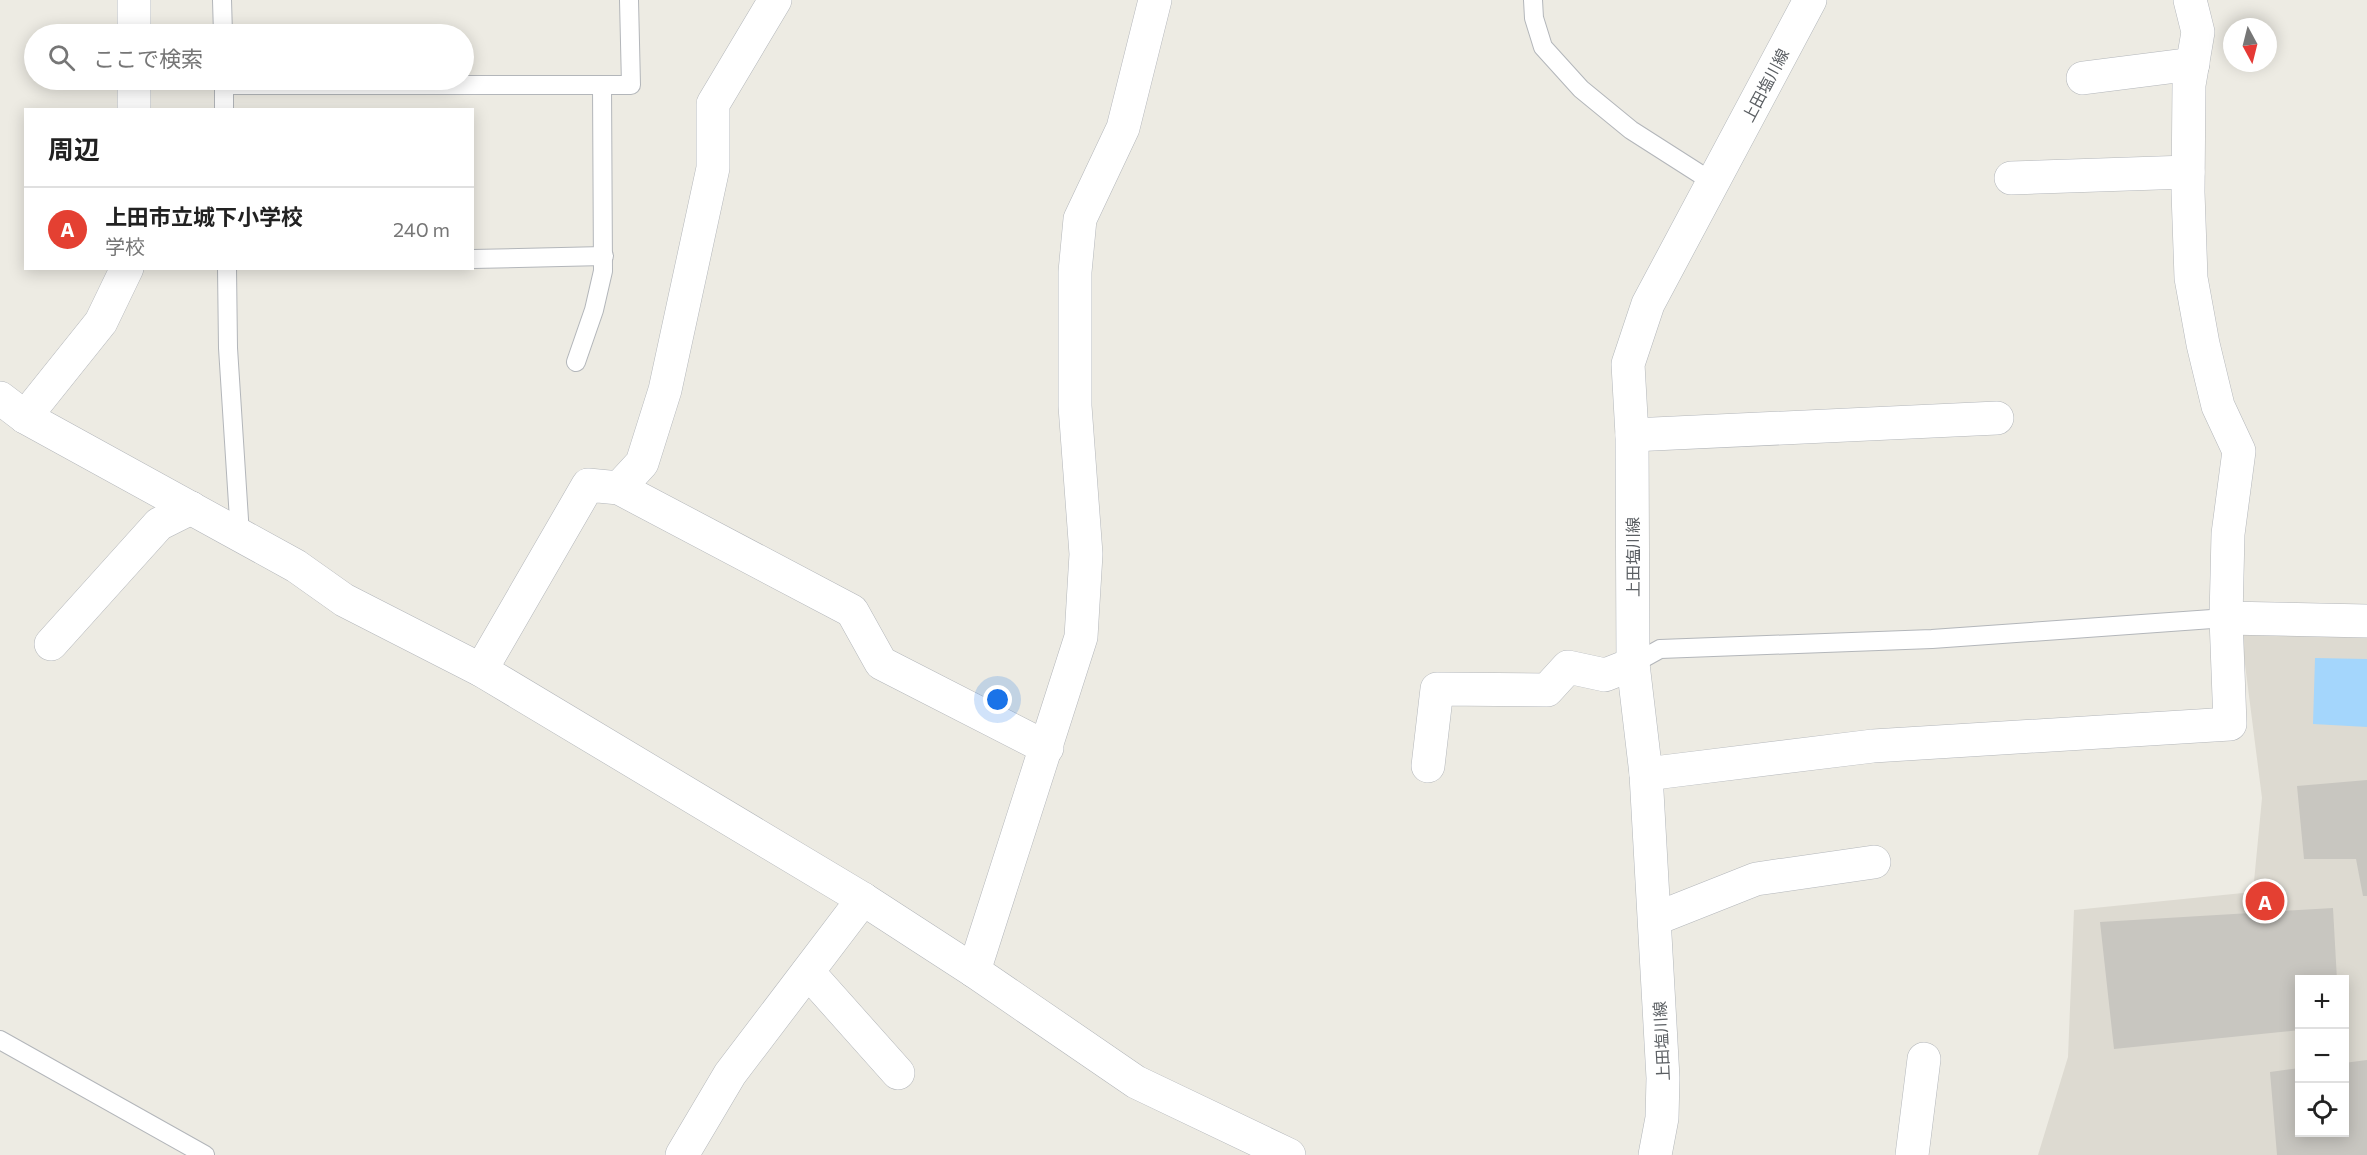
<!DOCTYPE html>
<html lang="ja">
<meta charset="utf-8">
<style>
:root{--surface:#fff;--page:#f2f2f2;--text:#222;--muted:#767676;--line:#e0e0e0;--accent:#e44032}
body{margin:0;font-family:Commissioner,"Noto Sans JP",sans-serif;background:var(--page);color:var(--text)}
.controls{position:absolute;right:18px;bottom:18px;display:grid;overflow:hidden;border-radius:0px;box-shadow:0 3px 15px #0003}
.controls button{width:54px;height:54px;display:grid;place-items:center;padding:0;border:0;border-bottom:2px solid var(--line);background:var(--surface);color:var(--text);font:30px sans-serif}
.compass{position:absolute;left:2223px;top:18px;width:54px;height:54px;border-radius:50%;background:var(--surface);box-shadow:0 3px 15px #0003;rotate:173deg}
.you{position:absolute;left:998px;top:700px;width:21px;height:21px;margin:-15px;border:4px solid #fff;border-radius:50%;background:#1a73e8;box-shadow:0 0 0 9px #1a73e833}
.badge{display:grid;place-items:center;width:39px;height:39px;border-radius:50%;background:var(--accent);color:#fff;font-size:20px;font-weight:700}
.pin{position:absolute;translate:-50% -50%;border:3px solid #fff;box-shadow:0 2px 6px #0006}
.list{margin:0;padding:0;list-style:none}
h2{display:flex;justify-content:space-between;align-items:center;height:78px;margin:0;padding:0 24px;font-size:26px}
h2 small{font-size:20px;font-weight:400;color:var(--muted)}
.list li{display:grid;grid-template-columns:39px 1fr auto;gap:18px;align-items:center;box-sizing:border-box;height:84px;padding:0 24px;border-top:2px solid var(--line)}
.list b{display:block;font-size:22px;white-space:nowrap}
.list p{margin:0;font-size:20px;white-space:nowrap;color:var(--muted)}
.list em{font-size:20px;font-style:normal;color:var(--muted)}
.icon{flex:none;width:33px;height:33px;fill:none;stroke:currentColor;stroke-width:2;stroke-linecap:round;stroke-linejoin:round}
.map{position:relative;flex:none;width:2367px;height:1155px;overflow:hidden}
.search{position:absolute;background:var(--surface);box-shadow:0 3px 15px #0003;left:24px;top:24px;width:450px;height:66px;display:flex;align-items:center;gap:15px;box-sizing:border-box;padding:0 21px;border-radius:33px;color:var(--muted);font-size:22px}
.panel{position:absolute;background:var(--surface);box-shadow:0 3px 15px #0003;left:24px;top:108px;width:450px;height:162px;border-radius:0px}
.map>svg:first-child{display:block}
.education{fill:#dddad1;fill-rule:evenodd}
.water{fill:#a4d6fc}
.building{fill:#c8c6c0}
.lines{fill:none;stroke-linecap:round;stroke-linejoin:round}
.lane-casing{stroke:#b3b6ba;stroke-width:20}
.street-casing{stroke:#b3b6ba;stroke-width:34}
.secondary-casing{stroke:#b2b6ba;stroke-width:34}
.lane{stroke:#fff;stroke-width:18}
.street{stroke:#fff;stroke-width:33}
.secondary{stroke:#fff;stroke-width:33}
.labels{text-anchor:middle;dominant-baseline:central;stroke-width:4.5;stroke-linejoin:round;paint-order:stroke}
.street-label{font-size:16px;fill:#5b5f63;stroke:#fff}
</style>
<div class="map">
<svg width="2367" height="1155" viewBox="0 0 2367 1155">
<rect width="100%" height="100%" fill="#edebe3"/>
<path class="education" d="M 2241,633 L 2367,636 L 2367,1155 L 2038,1155 L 2068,1057 L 2074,910 L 2253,892 L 2262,798 ZM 2300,980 L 2344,980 L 2344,1132 L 2300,1132 Z"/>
<path class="water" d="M 2315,658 L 2367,659 L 2367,727 L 2313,724 Z"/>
<g class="building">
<path d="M 2367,780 L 2367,896 L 2363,896 L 2356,859 L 2304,859 L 2297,786 Z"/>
<path d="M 2333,908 L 2337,980 L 2300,980 L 2300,1030 L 2114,1049 L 2100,922 Z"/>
<path d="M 2367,1060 L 2367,1155 L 2277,1155 L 2270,1072 L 2300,1068 L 2300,1132 L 2344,1132 L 2344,1063 Z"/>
</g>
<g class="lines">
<defs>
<g id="lane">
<path d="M 222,0 L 223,34"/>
<path d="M 1533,0 L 1534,18 L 1543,47 L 1581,89 L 1631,130 L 1714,183"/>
<path d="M 224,80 L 224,110"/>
<path d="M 224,85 L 631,85 L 629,0"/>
<path d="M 472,259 L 604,256"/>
<path d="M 227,268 L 228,348 L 240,535"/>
<path d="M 576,362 L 594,310 L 603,271 L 602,85"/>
<path d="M 1633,664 L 1660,649 L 1932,639 L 2226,618"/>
<path d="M 0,1040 L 205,1155"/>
</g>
<g id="street">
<path d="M 134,0 L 134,34"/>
<path d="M 2083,78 L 2193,64"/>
<path d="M 134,80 L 134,110"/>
<path d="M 2011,178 L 2188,172"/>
<path d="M 0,398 L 25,417 L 296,566 L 344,600 L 481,670 L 863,899 L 974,971 L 1136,1082 L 1289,1155"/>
<path d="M 25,417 L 101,322 L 127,268"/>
<path d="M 1632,435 L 1997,418"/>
<path d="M 619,488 L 642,463 L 665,390 L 713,168 L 713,104 L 775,0"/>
<path d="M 2226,618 L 2367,621"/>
<path d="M 51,644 L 159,524 L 191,508"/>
<path d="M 481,670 L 588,485 L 619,488 L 852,611 L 881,663 L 1047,748"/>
<path d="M 1428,766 L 1437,689 L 1547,690 L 1568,667 L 1605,675 L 1633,664"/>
<path d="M 1646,774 L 1873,746 L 2230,724 L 2226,618 L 2228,534 L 2239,451 L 2218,406 L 2203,344 L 2191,278 L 2188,192 L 2189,85 L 2198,32 L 2190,0"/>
<path d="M 1655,919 L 1756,879 L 1874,862"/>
<path d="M 974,971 L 1081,637 L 1086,554 L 1075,406 L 1075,272 L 1080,219 L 1123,128 L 1155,0"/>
<path d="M 808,972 L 898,1073"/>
<path d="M 682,1155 L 730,1074 L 863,899"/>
<path d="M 1912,1155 L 1924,1059"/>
</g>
<path id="secondary" d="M 1655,1155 L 1662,1118 L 1663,1078 L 1646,774 L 1633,664 L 1632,435 L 1628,364 L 1648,304 L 1810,0"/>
</defs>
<use href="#lane" class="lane-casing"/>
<use href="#street" class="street-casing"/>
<use href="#secondary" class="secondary-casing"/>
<use href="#lane" class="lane"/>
<use href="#street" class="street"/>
<use href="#secondary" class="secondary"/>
</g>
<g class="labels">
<g class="street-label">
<text transform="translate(1765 85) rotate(-62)">上田塩川線</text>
<text transform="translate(1632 557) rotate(-90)">上田塩川線</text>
<text transform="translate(1661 1041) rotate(-93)">上田塩川線</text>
</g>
</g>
</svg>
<div class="controls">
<button>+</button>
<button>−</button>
<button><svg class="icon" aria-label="locate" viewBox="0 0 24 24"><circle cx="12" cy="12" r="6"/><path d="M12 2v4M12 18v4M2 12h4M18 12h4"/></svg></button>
</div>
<svg class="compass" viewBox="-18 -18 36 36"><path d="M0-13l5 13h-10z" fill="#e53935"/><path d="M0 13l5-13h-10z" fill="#767676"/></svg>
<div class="you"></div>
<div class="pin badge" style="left:2265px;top:901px">A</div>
<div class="search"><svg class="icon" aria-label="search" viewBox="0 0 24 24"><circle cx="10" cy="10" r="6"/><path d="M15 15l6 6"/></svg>ここで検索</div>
<section class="panel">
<h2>周辺<small></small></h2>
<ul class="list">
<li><span class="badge">A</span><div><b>上田市立城下小学校</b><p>学校</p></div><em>240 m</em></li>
</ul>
</section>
</div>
